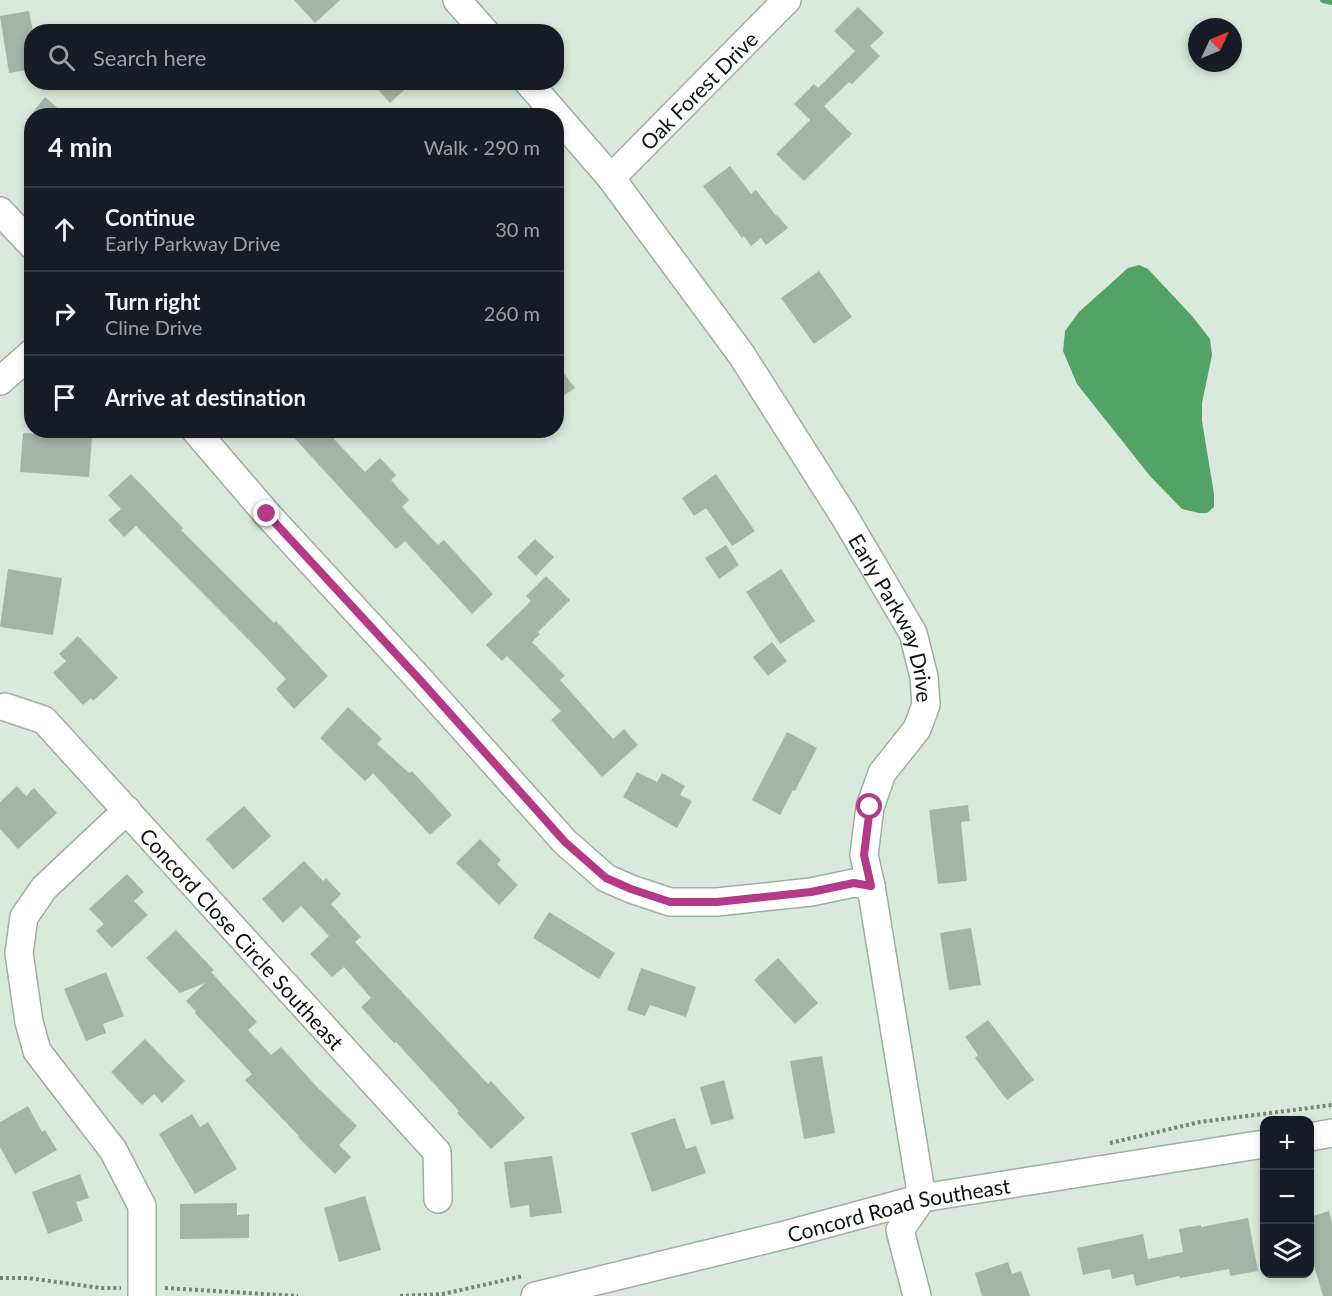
<!DOCTYPE html>
<meta charset="utf-8">
<style>
:root{--surface:#171b24;--page:#20242c;--text:#f1f3f6;--muted:#9ea1a6;--line:#363941}
body{margin:0;font-family:Lato,sans-serif;background:var(--page);color:var(--text)}
.controls{position:absolute;right:18px;bottom:18px;display:grid;overflow:hidden;border-radius:12px;box-shadow:0 3px 9px #0003}
.controls button{width:54px;height:54px;display:grid;place-items:center;padding:0;border:0;border-bottom:2px solid var(--line);background:var(--surface);color:var(--text);font:30px sans-serif}
.compass{position:absolute;left:1188px;top:18px;width:54px;height:54px;border-radius:50%;background:var(--surface);box-shadow:0 3px 9px #0003;rotate:46deg}
.stop{position:absolute;width:18px;height:18px;margin:-14px;border:4px solid #b53989;border-radius:50%;background:#fff}
.stop.end{background:#b53989;border-color:#fff;box-shadow:0 2px 6px #0008}
.list{margin:0;padding:0;list-style:none}
h2{display:flex;justify-content:space-between;align-items:center;height:78px;margin:0;padding:0 24px;font-size:26px}
h2 small{font-size:20px;font-weight:400;color:var(--muted)}
.list li{display:grid;grid-template-columns:39px 1fr auto;gap:18px;align-items:center;box-sizing:border-box;height:84px;padding:0 24px;border-top:2px solid var(--line)}
.list b{display:block;font-size:22px;white-space:nowrap}
.list p{margin:0;font-size:20px;white-space:nowrap;color:var(--muted)}
.list em{font-size:20px;font-style:normal;color:var(--muted)}
.icon{flex:none;width:33px;height:33px;fill:none;stroke:currentColor;stroke-width:2;stroke-linecap:round;stroke-linejoin:round}
.map{position:relative;flex:none;width:1332px;height:1296px;overflow:hidden}
.search{position:absolute;background:var(--surface);box-shadow:0 3px 9px #0003;left:24px;top:24px;width:540px;height:66px;display:flex;align-items:center;gap:15px;box-sizing:border-box;padding:0 21px;border-radius:24px;color:var(--muted);font-size:22px}
.panel{position:absolute;background:var(--surface);box-shadow:0 3px 9px #0003;left:24px;top:108px;width:540px;height:330px;border-radius:24px}
.map>svg:first-child{display:block}
.water{fill:#53a268}
.lines{fill:none;stroke-linecap:round;stroke-linejoin:round}
.stream{stroke:#53a268;stroke-width:6}
.building{fill:#a5b4a8}
.minor-casing{stroke:#a0aea2;stroke-width:30}
.path{stroke:#78837a;stroke-width:4;stroke-dasharray:3 3;stroke-linecap:butt}
.minor{stroke:#fff;stroke-width:27}
.route{stroke:#b53989;stroke-width:8}
.labels{text-anchor:middle;dominant-baseline:central;stroke-width:4.5;stroke-linejoin:round;paint-order:stroke}
.street-label{font-size:21px;fill:#0d130e;stroke:#e7f6e9}
</style>
<div class="map">
<svg width="1332" height="1296" viewBox="0 0 1332 1296">
<rect width="100%" height="100%" fill="#d9e9dc"/>
<path class="water" d="M 1139,265 L 1148,269 L 1192,316 L 1210,339 L 1212,355 L 1202,403 L 1202,421 L 1214,494 L 1214,507 L 1207,513 L 1199,513 L 1182,509 L 1150,476 L 1077,384 L 1063,351 L 1065,331 L 1079,312 L 1128,268 Z"/>
<g class="lines">
<path class="stream" d="M 1323,0 L 1332,2"/>
</g>
<g class="building">
<path d="M 294,0 L 340,0 L 315,23 Z"/>
<path d="M 858,7 L 884,33 L 870,46 L 880,56 L 852,84 L 849,82 L 824,106 L 852,134 L 804,181 L 776,154 L 810,120 L 794,104 L 814,84 L 818,88 L 855,51 L 834,31 Z"/>
<path d="M 29,11 L 33,32 L 32,32 L 32,69 L 9,73 L 0,16 Z"/>
<path d="M 371,82 L 413,82 L 390,103 Z"/>
<path d="M 45,97 L 67,116 L 30,116 Z"/>
<path d="M 730,166 L 751,194 L 756,190 L 776,216 L 777,215 L 788,228 L 766,245 L 761,238 L 751,246 L 744,236 L 742,238 L 703,186 Z"/>
<path d="M 819,271 L 852,317 L 814,344 L 781,298 Z"/>
<path d="M 556,363 L 575,388 L 556,401 Z"/>
<path d="M 287,430 L 343,430 L 334,439 L 365,472 L 380,458 L 396,475 L 391,480 L 409,500 L 402,507 L 438,545 L 444,540 L 493,594 L 472,614 L 405,541 L 396,549 Z"/>
<path d="M 23,433 L 92,438 L 89,477 L 20,472 Z"/>
<path d="M 131,474 L 183,528 L 181,530 L 274,623 L 276,621 L 328,676 L 294,709 L 276,689 L 286,679 L 253,644 L 136,526 L 124,537 L 108,520 L 121,509 L 108,495 Z"/>
<path d="M 716,474 L 755,531 L 732,546 L 706,508 L 694,516 L 682,498 Z"/>
<path d="M 535,539 L 554,557 L 536,576 L 517,557 Z"/>
<path d="M 726,545 L 739,565 L 719,579 L 705,558 Z"/>
<path d="M 8,569 L 62,578 L 53,635 L 0,627 Z"/>
<path d="M 781,569 L 815,621 L 780,644 L 746,592 Z"/>
<path d="M 546,576 L 570,600 L 538,632 L 540,634 L 532,642 L 565,676 L 560,680 L 613,739 L 624,729 L 638,745 L 602,777 L 551,720 L 561,711 L 507,656 L 502,661 L 486,645 L 531,601 L 526,596 Z"/>
<path d="M 78,636 L 118,678 L 93,701 L 91,698 L 83,705 L 53,673 L 66,661 L 59,654 Z"/>
<path d="M 772,642 L 787,661 L 768,676 L 753,657 Z"/>
<path d="M 348,707 L 382,739 L 377,744 L 409,773 L 412,771 L 452,815 L 430,835 L 373,773 L 365,781 L 320,738 Z"/>
<path d="M 787,732 L 817,748 L 795,791 L 793,790 L 780,815 L 752,800 Z"/>
<path d="M 637,772 L 657,782 L 662,773 L 685,786 L 680,795 L 692,801 L 677,828 L 623,797 Z"/>
<path d="M 17,786 L 26,796 L 34,788 L 57,813 L 18,849 L 0,829 L 0,802 Z"/>
<path d="M 968,805 L 970,821 L 961,822 L 967,881 L 938,884 L 929,810 Z"/>
<path d="M 244,806 L 271,836 L 233,870 L 206,839 Z"/>
<path d="M 480,839 L 501,860 L 497,864 L 518,885 L 499,905 L 456,863 Z"/>
<path d="M 304,861 L 323,881 L 326,878 L 341,894 L 331,904 L 361,937 L 355,942 L 488,1084 L 491,1081 L 525,1118 L 491,1149 L 457,1113 L 459,1111 L 396,1042 L 394,1043 L 361,1007 L 371,998 L 344,967 L 332,977 L 310,954 L 329,936 L 301,906 L 283,923 L 262,899 Z"/>
<path d="M 127,874 L 144,892 L 134,901 L 148,915 L 112,948 L 96,931 L 104,924 L 89,909 Z"/>
<path d="M 549,912 L 615,953 L 599,979 L 533,938 Z"/>
<path d="M 971,928 L 981,985 L 949,990 L 940,933 Z"/>
<path d="M 176,930 L 214,970 L 211,972 L 257,1022 L 248,1030 L 271,1055 L 281,1047 L 316,1086 L 357,1126 L 339,1145 L 351,1157 L 335,1174 L 298,1137 L 299,1136 L 245,1080 L 252,1074 L 195,1013 L 196,1011 L 186,1001 L 205,983 L 180,993 L 146,958 Z"/>
<path d="M 778,958 L 818,1003 L 795,1024 L 754,980 Z"/>
<path d="M 641,968 L 696,987 L 686,1017 L 650,1005 L 645,1016 L 627,1010 Z"/>
<path d="M 106,972 L 124,1016 L 103,1024 L 106,1033 L 86,1041 L 64,989 Z"/>
<path d="M 988,1020 L 1034,1080 L 1007,1100 L 975,1058 L 978,1055 L 965,1037 Z"/>
<path d="M 145,1039 L 185,1081 L 162,1103 L 154,1094 L 142,1105 L 111,1072 Z"/>
<path d="M 822,1056 L 835,1133 L 804,1139 L 790,1061 Z"/>
<path d="M 724,1080 L 734,1119 L 711,1125 L 700,1087 Z"/>
<path d="M 28,1106 L 42,1132 L 45,1130 L 57,1150 L 15,1174 L 0,1147 L 0,1122 Z"/>
<path d="M 192,1114 L 200,1127 L 208,1122 L 237,1169 L 195,1194 L 159,1134 Z"/>
<path d="M 675,1118 L 686,1149 L 696,1146 L 706,1173 L 652,1192 L 631,1133 Z"/>
<path d="M 552,1156 L 562,1213 L 530,1217 L 529,1205 L 510,1208 L 504,1162 Z"/>
<path d="M 80,1174 L 89,1198 L 76,1202 L 83,1221 L 48,1234 L 32,1192 Z"/>
<path d="M 365,1196 L 381,1250 L 339,1262 L 324,1208 Z"/>
<path d="M 237,1203 L 237,1215 L 249,1214 L 249,1238 L 180,1239 L 180,1204 Z"/>
<path d="M 1329,1211 L 1332,1223 L 1332,1296 L 1323,1296 L 1310,1252 L 1310,1217 Z"/>
<path d="M 1248,1218 L 1258,1271 L 1230,1276 L 1229,1269 L 1180,1278 L 1179,1276 L 1136,1286 L 1133,1274 L 1112,1279 L 1110,1269 L 1083,1275 L 1077,1248 L 1143,1234 L 1148,1259 L 1183,1252 L 1179,1229 L 1201,1225 L 1201,1227 Z"/>
<path d="M 1008,1262 L 1012,1274 L 1021,1271 L 1030,1296 L 982,1296 L 975,1273 Z"/>
</g>
<g class="lines">
<defs>
<g id="minor">
<path d="M 457,0 L 485,32"/>
<path id="s1" d="M 528,82 L 611,178 L 741,354 L 844,516 L 913,633 L 924,677 L 926,705 L 917,729 L 882,773 L 870,807 L 864,855 L 871,886 L 922,1198 L 900,1230 L 917,1296"/>
<path id="s2" d="M 611,178 L 787,0"/>
<path d="M 0,211 L 32,245"/>
<path d="M 0,381 L 32,353"/>
<path d="M 195,430 L 267,514 L 420,680 L 565,842 L 606,878 L 631,889 L 670,902 L 717,902 L 811,892 L 854,883 L 871,886"/>
<path id="s3" d="M 5,707 L 44,720 L 437,1152 L 438,1199"/>
<path d="M 127,810 L 44,888 L 24,917 L 19,953 L 29,1022 L 37,1051 L 113,1150 L 142,1206 L 142,1296"/>
<path d="M 1310,1137 L 1332,1133"/>
<path id="s4" d="M 535,1296 L 785,1235 L 922,1198 L 1264,1144"/>
</g>
</defs>
<use href="#minor" class="minor-casing"/>
<g class="path">
<path d="M 1110,1143 L 1200,1122 L 1332,1105"/>
<path d="M 0,1278 L 28,1278 L 101,1288 L 121,1288"/>
<path d="M 165,1288 L 298,1296"/>
<path d="M 400,1296 L 443,1294 L 523,1276"/>
</g>
<use href="#minor" class="minor"/>
</g>
<g class="lines">
<path class="route" d="M 267,514 L 420,680 L 565,842 L 606,878 L 631,889 L 670,902 L 717,902 L 811,892 L 854,883 L 871,886 L 864,855 L 870,807"/>
</g>
<g class="labels">
<g class="street-label">
<text stroke="none"><textPath href="#s2" startOffset="124">Oak Forest Drive</textPath></text>
<text stroke="none"><textPath href="#s1" startOffset="652">Early Parkway Drive</textPath></text>
<text stroke="none"><textPath href="#s3" startOffset="336">Concord Close Circle Southeast</textPath></text>
<text stroke="none"><textPath href="#s4" startOffset="374">Concord Road Southeast</textPath></text>
</g>
</g>
</svg>
<div class="controls">
<button>+</button>
<button>−</button>
<button><svg class="icon" aria-label="layers" viewBox="0 0 24 24"><path d="M12 4l9 5-9 5-9-5zM3 14l9 5 9-5"/></svg></button>
</div>
<svg class="compass" viewBox="-18 -18 36 36"><path d="M0-13l5 13h-10z" fill="#e53935"/><path d="M0 13l5-13h-10z" fill="#9ea1a6"/></svg>
<div class="stop" style="left:870px;top:807px"></div>
<div class="stop end" style="left:267px;top:514px"></div>
<div class="search"><svg class="icon" aria-label="search" viewBox="0 0 24 24"><circle cx="10" cy="10" r="6"/><path d="M15 15l6 6"/></svg>Search here</div>
<section class="panel">
<h2>4 min<small>Walk · 290 m</small></h2>
<ul class="list">
<li><svg class="icon" aria-label="ahead" viewBox="0 0 24 24"><path d="M12 20V5M6 11l6-6 6 6"/></svg><div><b>Continue</b><p>Early Parkway Drive</p></div><em>30 m</em></li>
<li><svg class="icon" aria-label="right" viewBox="0 0 24 24"><path d="M7 20v-9h11M14 6l5 5-5 5"/></svg><div><b>Turn right</b><p>Cline Drive</p></div><em>260 m</em></li>
<li><svg class="icon" aria-label="arrive" viewBox="0 0 24 24"><path d="M6 21V4h12l-3 4 3 4H6"/></svg><div><b>Arrive at destination</b></div></li>
</ul>
</section>
</div>
